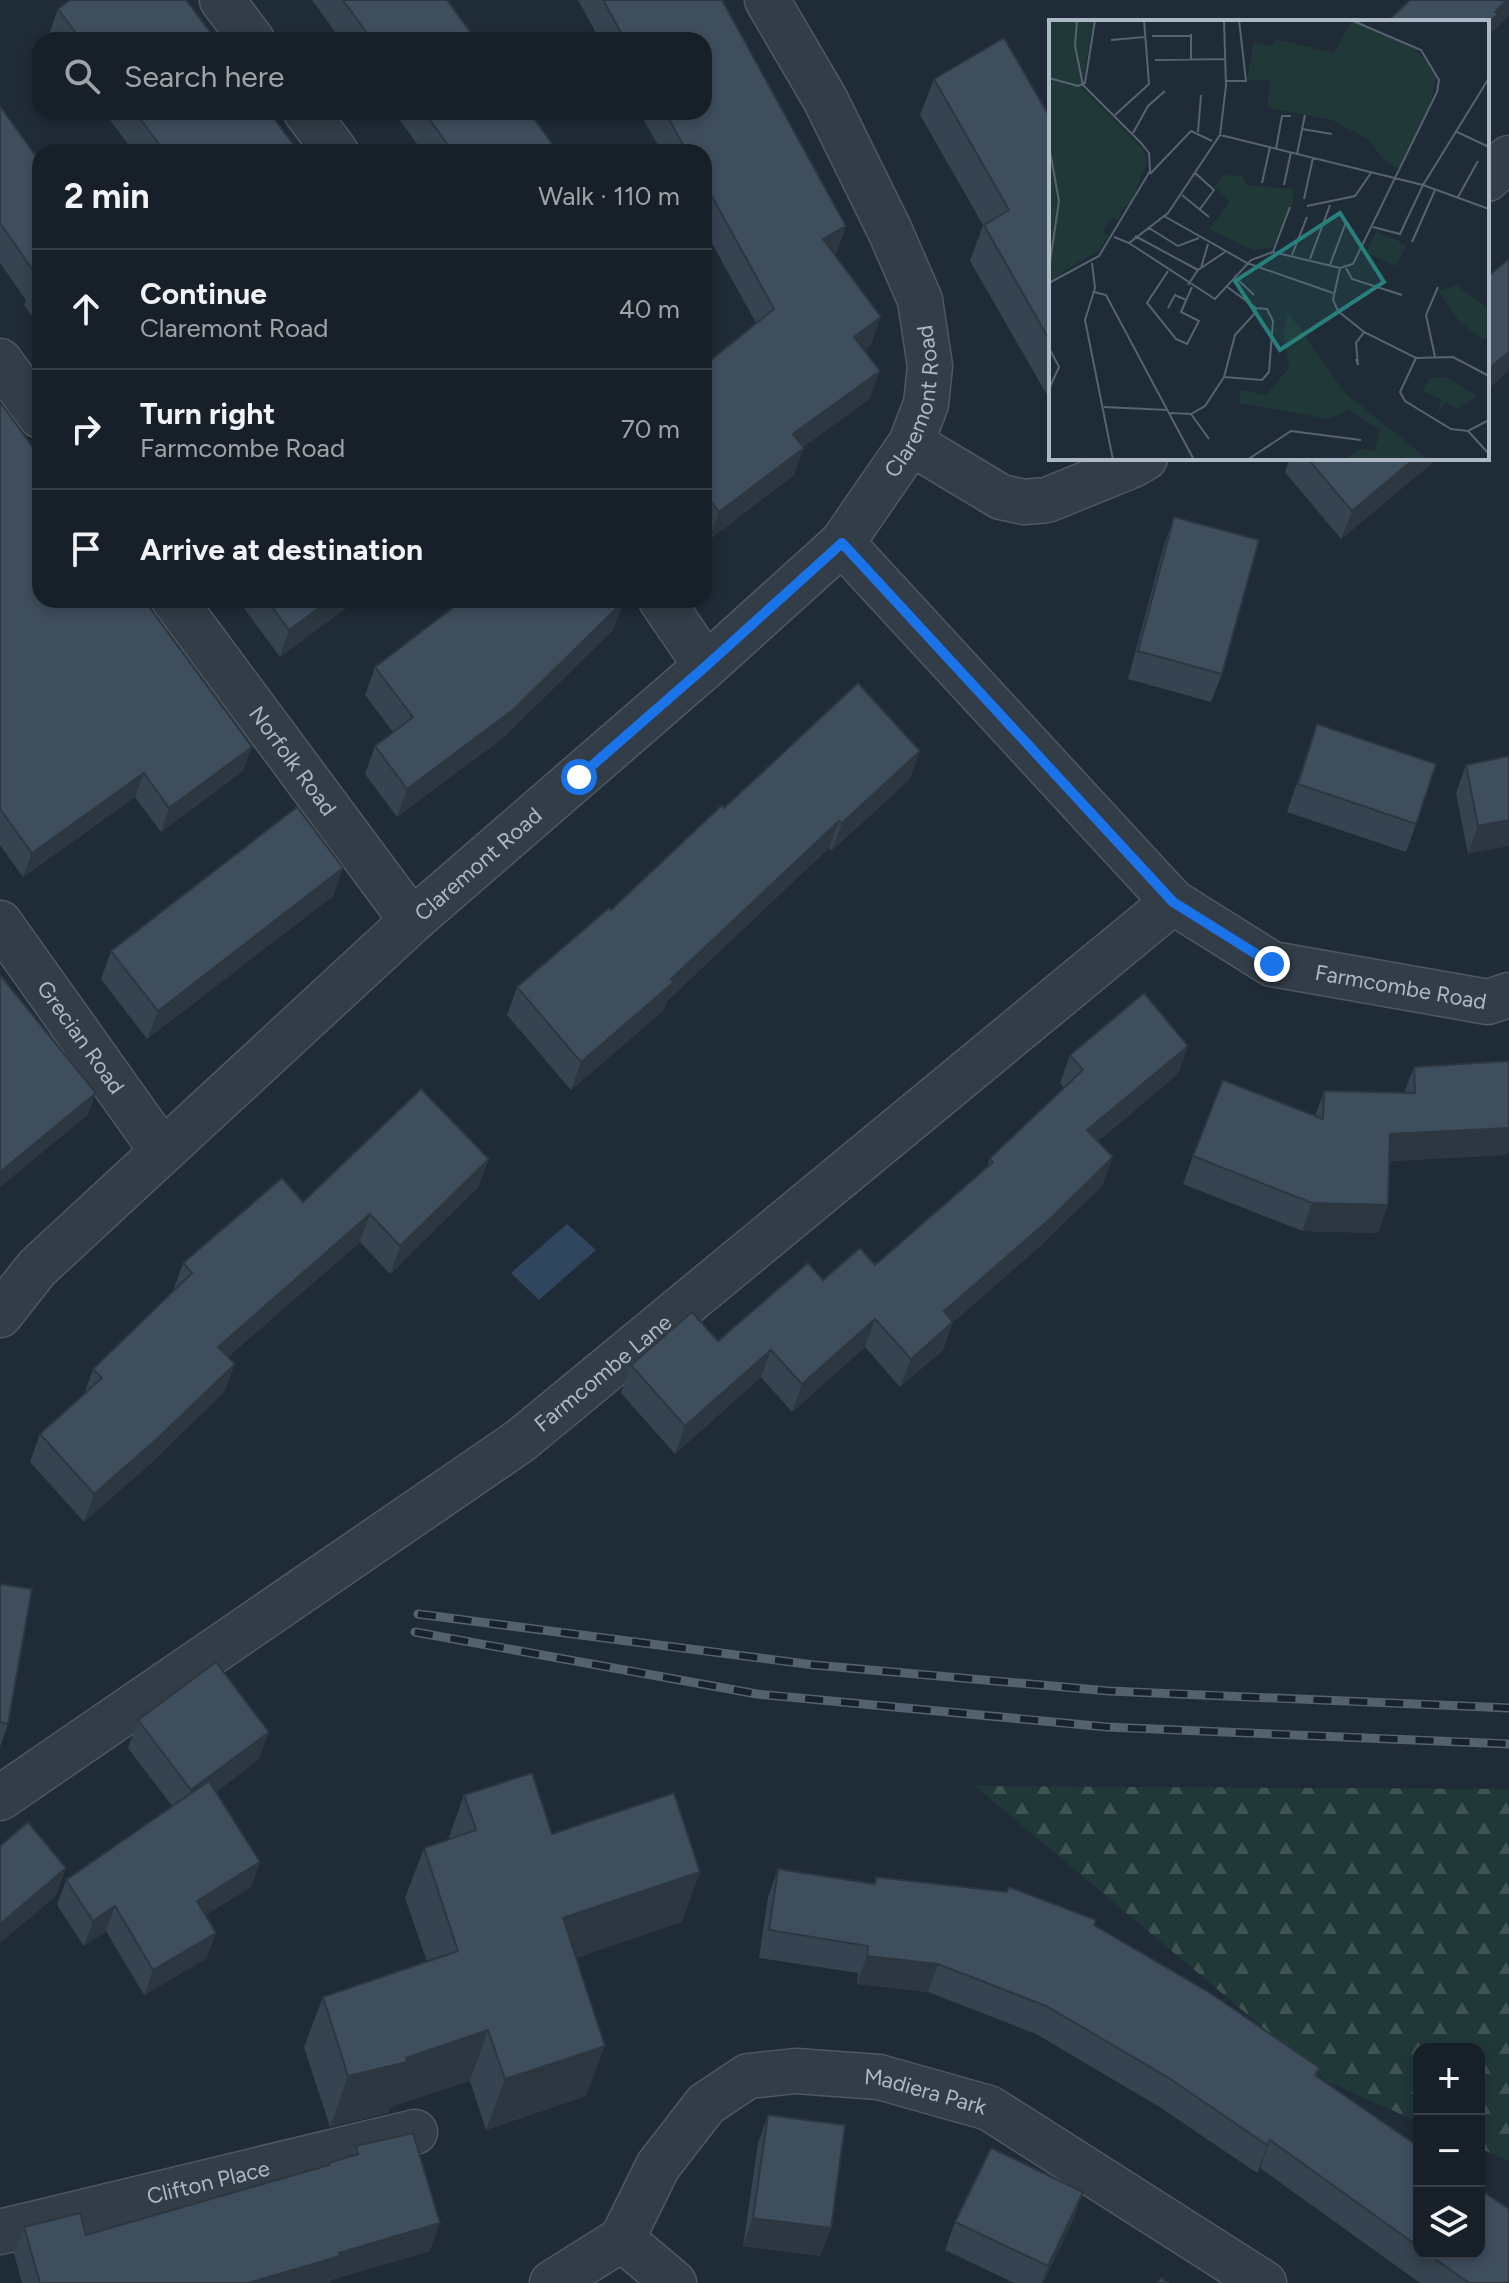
<!DOCTYPE html>
<meta charset="utf-8">
<style>
:root{--surface:#172029;--page:#242d35;--text:#f1f3f6;--muted:#9ea3a8;--line:#363e46}
body{margin:0;font-family:Figtree,sans-serif;background:var(--page);color:var(--text)}
.controls{position:absolute;right:24px;bottom:24px;display:grid;overflow:hidden;border-radius:16px;box-shadow:0 4px 12px #0003}
.controls button{width:72px;height:72px;display:grid;place-items:center;padding:0;border:0;border-bottom:2px solid var(--line);background:var(--surface);color:var(--text);font:40px sans-serif}
.stop{position:absolute;width:24px;height:24px;margin:-18px;border:6px solid #1a73e8;border-radius:50%;background:#fff}
.stop.end{background:#1a73e8;border-color:#fff;box-shadow:0 2px 8px #0008}
.list{margin:0;padding:0;list-style:none}
h2{display:flex;justify-content:space-between;align-items:center;height:104px;margin:0;padding:0 32px;font-size:34px}
h2 small{font-size:26px;font-weight:400;color:var(--muted)}
.list li{display:grid;grid-template-columns:52px 1fr auto;gap:24px;align-items:center;box-sizing:border-box;height:120px;padding:0 32px;border-top:2px solid var(--line)}
.list b{display:block;font-size:30px;white-space:nowrap}
.list p{margin:0;font-size:26px;white-space:nowrap;color:var(--muted)}
.list em{font-size:26px;font-style:normal;color:var(--muted)}
.icon{flex:none;width:44px;height:44px;fill:none;stroke:currentColor;stroke-width:2;stroke-linecap:round;stroke-linejoin:round}
.map{position:relative;flex:none;width:1509px;height:2283px;overflow:hidden}
.search{position:absolute;background:var(--surface);box-shadow:0 4px 12px #0003;left:32px;top:32px;width:680px;height:88px;display:flex;align-items:center;gap:20px;box-sizing:border-box;padding:0 28px;border-radius:24px;color:var(--muted);font-size:30px}
.panel{position:absolute;background:var(--surface);box-shadow:0 4px 12px #0003;left:32px;top:144px;width:680px;height:464px;border-radius:24px}
.map>svg:first-child{display:block}
.forest{fill:url(#forest-firs)}
.water{fill:#2f465e}
.lines{fill:none;stroke-linecap:round;stroke-linejoin:round}
.street-casing{stroke:#4d5863;stroke-width:47}
.street{stroke:#323d48;stroke-width:44}
.rail-casing{stroke:#54616f;stroke-width:9}
.rail{stroke:#18222c;stroke-width:6;stroke-dasharray:18;stroke-linecap:butt}
.wall{fill:#364350}
.shaded-wall{fill:#2c3741}
.building{fill:#3f4e5d;stroke:#2c3741;stroke-width:2}
.route{stroke:#1a73e8;stroke-width:10}
.labels{text-anchor:middle;dominant-baseline:central;stroke-width:7;stroke-linejoin:round;paint-order:stroke}
.street-label{font-size:22px;fill:#acb8c5;stroke:#18222c}
.inset-road{fill:none;stroke:#576370;stroke-width:2}
.view{fill:#27807b;fill-opacity:0.15;stroke:#27807b;stroke-width:4}
.inset-edge{fill:none;stroke:#acb8c5;stroke-width:4}
</style>
<div class="map">
<svg width="1509" height="2283" viewBox="0 0 1509 2283">
<defs>
<pattern id="forest-firs" width="22" height="20" patternUnits="userSpaceOnUse" patternTransform="scale(2)"><rect width="22" height="20" fill="#213838"/><path d="M5 1l3.5 6h-7zM16 11l3.5 6h-7z" fill="#3f5353"/></pattern>
</defs>
<rect width="100%" height="100%" fill="#1f2b37"/>
<path class="forest" d="M 975,1786 L 1509,1789 L 1509,2161 L 1479,2148 L 1479,2049 L 1419,2049 L 1419,2122 L 1328,2082 Z"/>
<path class="water" d="M 567,1224 L 596,1250 L 539,1300 L 511,1273 Z"/>
<g class="lines">
<defs>
<g id="street">
<path d="M 222,0 L 252,40"/>
<path d="M 306,112 L 336,152"/>
<path d="M 1487,179 L 1509,158"/>
<path d="M 0,361 L 40,416"/>
<path d="M 911,443 L 1001,497 L 1024,502 L 1047,500 L 1133,465 L 1145,458"/>
<path id="s1" d="M 842,543 L 1173,902 L 1272,964 L 1488,1002 L 1509,995"/>
<path id="s2" d="M 174,600 L 412,921"/>
<path d="M 661,600 L 706,666"/>
<path id="s3" d="M 0,923 L 162,1151"/>
<path id="s4" d="M 0,1315 L 37,1268 L 412,921 L 706,666 L 842,543 L 911,443 L 926,404 L 930,366 L 920,300 L 890,231 L 825,99 L 767,0"/>
<path id="s5" d="M 0,1798 L 520,1441 L 1173,902"/>
<path id="s6" d="M 0,2232 L 415,2132"/>
<path id="s7" d="M 622,2239 L 658,2166 L 706,2104 L 748,2076 L 796,2071 L 879,2077 L 989,2108 L 1264,2283"/>
<path d="M 552,2283 L 622,2239 L 674,2283"/>
</g>
</defs>
<use href="#street" class="street-casing"/>
<use href="#street" class="street"/>
<defs>
<g id="rail">
<path d="M 418,1614 L 814,1665 L 1109,1691 L 1509,1708"/>
<path d="M 415,1632 L 757,1694 L 1107,1727 L 1509,1744"/>
</g>
</defs>
<use href="#rail" class="rail-casing"/>
<use href="#rail" class="rail"/>
</g>
<g class="wall">
<path d="M 312,0 L 447,0 L 476,40 L 341,40 Z"/>
<path d="M 578,0 L 722,0 L 846,226 L 836,254 L 834,254 L 871,345 L 864,350 L 880,371 L 869,399 L 803,447 L 794,475 L 709,540 L 704,534 L 704,350 L 711,360 L 756,323 L 704,229 L 704,152 L 662,152 L 639,112 L 704,112 L 704,40 L 600,40 Z"/>
<path d="M 58,9 L 216,40 L 50,40 L 48,37 Z"/>
<path d="M 934,79 L 1051,119 L 1051,402 L 970,261 L 983,225 L 920,115 Z"/>
<path d="M 0,106 L 40,162 L 40,327 L 24,305 L 26,300 L 0,263 Z"/>
<path d="M 104,112 L 269,112 L 299,152 L 134,152 Z"/>
<path d="M 394,112 L 529,112 L 558,152 L 423,152 Z"/>
<path d="M 0,402 L 243,771 L 161,832 L 135,797 L 23,877 L 0,845 Z"/>
<path d="M 1290,458 L 1438,458 L 1341,539 L 1285,472 Z"/>
<path d="M 1174,517 L 1222,674 L 1211,702 L 1128,679 L 1164,545 Z"/>
<path d="M 238,600 L 357,600 L 280,657 Z"/>
<path d="M 623,602 L 613,630 L 503,738 L 397,817 L 365,774 L 375,746 L 393,732 L 365,695 L 375,667 Z"/>
<path d="M 1317,724 L 1416,824 L 1406,852 L 1287,812 Z"/>
<path d="M 1509,756 L 1468,854 L 1456,793 L 1466,765 Z"/>
<path d="M 910,779 L 831,851 L 829,848 L 667,1001 L 664,1010 L 571,1090 L 507,1015 L 517,987 L 611,910 L 724,808 Z"/>
<path d="M 343,868 L 333,896 L 147,1039 L 101,979 L 111,951 Z"/>
<path d="M 1188,1046 L 1178,1074 L 1098,1141 L 1103,1185 L 1039,1247 L 952,1323 L 943,1350 L 900,1387 L 865,1347 L 792,1412 L 761,1377 L 675,1454 L 621,1393 L 631,1365 L 718,1341 L 823,1280 L 875,1265 L 987,1167 L 990,1158 L 1064,1088 L 1060,1083 L 1070,1055 Z"/>
<path d="M 1414,1067 L 1506,1153 L 1505,1155 L 1389,1161 L 1378,1233 L 1302,1231 L 1183,1184 L 1193,1156 L 1315,1116 L 1324,1091 L 1404,1093 Z"/>
<path d="M 489,1159 L 478,1187 L 390,1274 L 360,1242 L 228,1357 L 225,1391 L 149,1465 L 84,1522 L 30,1462 L 40,1434 L 84,1395 L 93,1369 L 173,1291 L 183,1263 L 303,1202 Z"/>
<path d="M 0,1584 L 8,1724 L 0,1747 Z"/>
<path d="M 138,1720 L 269,1732 L 258,1760 L 216,1792 L 260,1862 L 251,1887 L 205,1915 L 207,1958 L 144,1995 L 106,1931 L 84,1946 L 57,1905 L 66,1880 L 172,1806 L 128,1748 Z"/>
<path d="M 464,1795 L 552,1834 L 682,1922 L 576,1958 L 586,2096 L 486,2130 L 470,2081 L 390,2107 L 388,2113 L 330,2127 L 304,2047 L 323,1997 L 427,1962 L 405,1898 L 424,1848 L 448,1840 Z"/>
<path d="M 778,1869 L 874,1884 L 876,1877 L 1094,1926 L 1320,2068 L 1317,2076 L 1419,2147 L 1419,2253 L 1479,2253 L 1509,2283 L 1420,2283 L 1260,2168 L 1257,2173 L 1158,2106 L 1036,2034 L 928,1992 L 857,1984 L 858,1973 L 759,1958 L 768,1897 Z"/>
<path d="M 768,2115 L 831,2228 L 820,2256 L 743,2246 L 758,2143 Z"/>
<path d="M 356,2146 L 430,2251 L 331,2280 L 330,2283 L 22,2283 L 14,2254 L 24,2227 L 86,2235 L 328,2165 L 329,2163 L 352,2156 Z"/>
<path d="M 1083,2192 L 1073,2220 L 1043,2283 L 1014,2283 L 945,2250 L 955,2222 Z"/>
</g>
<g class="shaded-wall">
<path d="M 1507,0 L 1509,0 L 1509,16 L 1490,34 L 1487,43 L 1487,25 L 1495,12 Z"/>
<path d="M 846,226 L 836,254 L 812,267 L 823,239 Z"/>
<path d="M 881,317 L 871,345 L 844,365 L 854,337 Z"/>
<path d="M 1509,352 L 1509,371 L 1487,390 L 1487,370 Z"/>
<path d="M 880,371 L 869,399 L 783,462 L 793,434 Z"/>
<path d="M 804,448 L 794,475 L 709,540 L 719,512 Z"/>
<path d="M 1415,458 L 1438,458 L 1341,539 L 1352,511 Z"/>
<path d="M 330,600 L 357,600 L 280,657 L 289,630 Z"/>
<path d="M 623,602 L 613,630 L 503,738 L 397,817 L 407,789 Z"/>
<path d="M 252,747 L 243,771 L 161,832 L 169,808 Z"/>
<path d="M 920,751 L 910,779 L 831,851 L 842,823 Z"/>
<path d="M 144,773 L 135,797 L 23,877 L 32,853 Z"/>
<path d="M 1509,820 L 1509,846 L 1468,854 L 1478,826 Z"/>
<path d="M 839,821 L 829,848 L 667,1001 L 664,1010 L 571,1090 L 581,1062 Z"/>
<path d="M 343,868 L 333,896 L 147,1039 L 158,1011 Z"/>
<path d="M 1188,1046 L 1178,1074 L 1077,1158 L 1087,1130 Z"/>
<path d="M 96,1093 L 88,1115 L 0,1187 L 0,1172 Z"/>
<path d="M 1509,1128 L 1509,1153 L 1506,1153 L 1505,1155 L 1379,1162 L 1390,1134 Z"/>
<path d="M 1113,1157 L 1103,1185 L 1039,1247 L 952,1323 L 943,1350 L 900,1387 L 911,1359 L 944,1311 Z"/>
<path d="M 489,1159 L 478,1187 L 390,1274 L 400,1246 Z"/>
<path d="M 1312,1203 L 1388,1205 L 1378,1233 L 1302,1231 Z"/>
<path d="M 370,1214 L 360,1242 L 208,1374 L 218,1347 Z"/>
<path d="M 875,1319 L 865,1347 L 792,1412 L 802,1384 Z"/>
<path d="M 771,1350 L 761,1377 L 675,1454 L 685,1426 Z"/>
<path d="M 235,1364 L 225,1391 L 149,1465 L 84,1522 L 94,1494 Z"/>
<path d="M 269,1732 L 258,1760 L 181,1818 L 191,1790 Z"/>
<path d="M 260,1862 L 251,1887 L 188,1926 L 197,1901 Z"/>
<path d="M 66,1868 L 56,1896 L 0,1943 L 0,1924 Z"/>
<path d="M 700,1872 L 682,1922 L 545,1968 L 563,1918 Z"/>
<path d="M 115,1906 L 106,1931 L 84,1946 L 93,1921 Z"/>
<path d="M 216,1933 L 207,1958 L 144,1995 L 153,1970 Z"/>
<path d="M 867,1956 L 938,1964 L 928,1992 L 857,1984 Z"/>
<path d="M 488,2030 L 470,2081 L 390,2107 L 388,2113 L 330,2127 L 348,2076 Z"/>
<path d="M 605,2046 L 586,2096 L 486,2130 L 505,2079 Z"/>
<path d="M 1270,2140 L 1260,2168 L 1257,2173 L 1267,2145 Z"/>
<path d="M 1083,2192 L 1073,2220 L 1043,2283 L 1042,2283 L 1048,2266 Z"/>
<path d="M 753,2218 L 831,2228 L 820,2256 L 743,2246 Z"/>
<path d="M 440,2223 L 430,2251 L 331,2280 L 330,2283 L 248,2283 L 339,2253 Z"/>
</g>
<g class="building">
<path d="M 70,0 L 186,0 L 216,40 L 81,40 L 58,9 Z"/>
<path d="M 343,0 L 447,0 L 476,40 L 372,40 Z"/>
<path d="M 603,0 L 722,0 L 846,226 L 823,239 L 881,317 L 854,337 L 880,371 L 793,434 L 804,448 L 719,512 L 704,492 L 704,350 L 711,360 L 774,309 L 704,182 L 704,152 L 687,152 L 665,112 L 704,112 L 704,40 L 625,40 Z"/>
<path d="M 1410,0 L 1507,0 L 1495,12 L 1498,14 L 1487,25 L 1487,22 L 1387,22 Z"/>
<path d="M 1004,38 L 1051,119 L 1051,343 L 984,225 L 1009,210 L 934,79 Z"/>
<path d="M 0,106 L 40,162 L 40,288 L 33,278 L 37,276 L 0,223 Z"/>
<path d="M 135,112 L 269,112 L 299,152 L 165,152 Z"/>
<path d="M 424,112 L 529,112 L 558,152 L 453,152 Z"/>
<path d="M 1509,259 L 1509,352 L 1487,370 L 1487,277 Z"/>
<path d="M 0,402 L 40,457 L 40,600 L 144,600 L 252,747 L 169,808 L 144,773 L 32,853 L 0,809 Z"/>
<path d="M 1307,458 L 1415,458 L 1352,511 Z"/>
<path d="M 1174,517 L 1259,540 L 1222,674 L 1138,651 Z"/>
<path d="M 267,600 L 330,600 L 289,630 Z"/>
<path d="M 463,600 L 622,600 L 623,602 L 513,710 L 407,789 L 375,746 L 413,717 L 375,667 Z"/>
<path d="M 858,683 L 920,751 L 842,823 L 839,821 L 671,979 L 674,982 L 581,1062 L 517,987 L 609,908 L 611,910 L 722,805 L 724,808 Z"/>
<path d="M 1317,724 L 1436,764 L 1416,824 L 1298,784 Z"/>
<path d="M 1509,756 L 1509,820 L 1478,826 L 1466,765 Z"/>
<path d="M 297,807 L 343,868 L 158,1011 L 111,951 Z"/>
<path d="M 0,975 L 96,1093 L 0,1172 Z"/>
<path d="M 1144,993 L 1188,1046 L 1087,1130 L 1113,1157 L 1050,1219 L 944,1311 L 953,1322 L 911,1359 L 875,1319 L 802,1384 L 771,1350 L 685,1426 L 631,1365 L 692,1312 L 718,1341 L 808,1263 L 823,1280 L 860,1248 L 875,1265 L 993,1162 L 990,1158 L 1083,1070 L 1070,1055 Z"/>
<path d="M 1509,1061 L 1509,1128 L 1390,1134 L 1388,1205 L 1312,1203 L 1193,1156 L 1223,1080 L 1323,1119 L 1324,1091 L 1415,1093 L 1414,1067 Z"/>
<path d="M 421,1089 L 489,1159 L 400,1246 L 370,1214 L 218,1347 L 235,1364 L 159,1437 L 94,1494 L 40,1434 L 102,1378 L 93,1369 L 192,1273 L 183,1263 L 282,1178 L 303,1202 Z"/>
<path d="M 0,1584 L 32,1589 L 8,1724 L 0,1722 Z"/>
<path d="M 216,1662 L 269,1732 L 191,1790 L 138,1720 Z"/>
<path d="M 532,1773 L 552,1834 L 674,1793 L 700,1872 L 563,1918 L 605,2046 L 505,2079 L 488,2030 L 406,2058 L 407,2062 L 348,2076 L 323,1997 L 458,1951 L 424,1848 L 476,1830 L 464,1795 Z"/>
<path d="M 209,1781 L 260,1862 L 197,1901 L 216,1933 L 153,1970 L 115,1906 L 93,1921 L 66,1880 Z"/>
<path d="M 28,1822 L 66,1868 L 0,1924 L 0,1846 Z"/>
<path d="M 778,1869 L 875,1884 L 876,1877 L 1007,1892 L 1009,1887 L 1096,1920 L 1094,1925 L 1210,1993 L 1320,2068 L 1315,2075 L 1419,2147 L 1419,2247 L 1270,2140 L 1267,2145 L 1169,2078 L 1046,2006 L 938,1964 L 867,1956 L 868,1946 L 769,1930 Z"/>
<path d="M 768,2115 L 845,2125 L 831,2228 L 753,2218 Z"/>
<path d="M 413,2133 L 440,2223 L 339,2253 L 340,2256 L 248,2283 L 40,2283 L 24,2227 L 80,2213 L 86,2235 L 329,2165 L 329,2163 L 358,2154 L 356,2146 Z"/>
<path d="M 991,2148 L 1083,2192 L 1048,2266 L 955,2222 Z"/>
<path d="M 1479,2189 L 1509,2209 L 1509,2283 L 1469,2283 L 1427,2253 L 1479,2253 Z"/>
<path d="M 1161,2278 L 1168,2283 L 1158,2283 Z"/>
</g>
<g class="lines">
<path class="route" d="M 579,777 L 706,666 L 842,543 L 1173,902 L 1272,964"/>
</g>
<g class="labels">
<g class="street-label">
<text stroke="none"><textPath href="#s4" startOffset="1306">Claremont Road</textPath></text>
<text stroke="none"><textPath href="#s2" startOffset="200">Norfolk Road</textPath></text>
<text stroke="none"><textPath href="#s4" startOffset="658">Claremont Road</textPath></text>
<text stroke="none"><textPath href="#s1" startOffset="736">Farmcombe Road</textPath></text>
<text stroke="none"><textPath href="#s3" startOffset="140">Grecian Road</textPath></text>
<text stroke="none"><textPath href="#s5" startOffset="738">Farmcombe Lane</textPath></text>
<text stroke="none"><textPath href="#s7" startOffset="390">Madiera Park</textPath></text>
<text stroke="none"><textPath href="#s6" startOffset="214">Clifton Place</textPath></text>
</g>
</g>
<g transform="translate(1049 20)">
<rect width="440" height="440" fill="#1f2b37"/>
<path d="M 0,0 L 44,0 L 33,68 L 95,130 L 69,201 L 63,197 L 54,211 L 59,216 L 50,230 L 0,261 Z" fill="#213838"/>
<path d="M 23,0 L 24,36 L 39,83 L 97,134 L 97,144 L 82,182 L 40,219 L 0,226 L 0,31 L 13,22 ZM 25,77 L 36,122 L 36,123 L 20,121 L 20,102 L 5,86 L 9,78 ZM 238,291 L 296,373 L 380,440 L 348,440 L 326,429 L 331,410 L 299,390 L 279,399 L 190,383 L 192,370 L 217,375 L 240,348 L 235,315 Z" fill="#213838" fill-rule="evenodd"/>
<path d="M 0,0 L 20,0 L 12,22 L 0,31 ZM 302,1 L 365,27 L 388,54 L 382,81 L 349,149 L 334,139 L 319,119 L 283,100 L 225,89 L 219,85 L 220,61 L 198,60 L 205,22 L 224,26 L 226,19 L 285,33 ZM 174,155 L 194,156 L 197,165 L 244,169 L 244,183 L 224,227 L 204,230 L 160,209 L 181,182 L 165,167 ZM 328,211 L 358,225 L 347,246 L 317,233 ZM 408,265 L 440,290 L 440,314 L 435,320 L 410,301 L 389,271 ZM 397,357 L 428,376 L 410,389 L 396,382 L 386,398 L 393,380 L 373,371 L 381,358 ZM 312,429 L 335,431 L 352,440 L 294,440 Z" fill="#213838"/>
<path d="M 297,20 L 339,42 L 333,57 L 290,34 Z" fill="#213838"/>
<path class="inset-road" d="M 142,14 L 142,40M 103,16 L 142,16M 62,20 L 96,17M 106,40 L 177,39M 0,58 L 29,66 L 36,63 L 46,0M 177,61 L 197,61 L 190,0M 66,95 L 100,64 L 95,0M 253,109 L 283,114M 406,111 L 440,127M 149,112 L 152,75M 84,113 L 99,86 L 116,71M 171,115 L 177,66 L 175,0M 0,126 L 10,181 L 0,249M 227,129 L 233,96 L 242,96M 248,134 L 256,95M 146,153 L 165,170 L 151,189M 101,154 L 142,111 L 163,121M 213,163 L 221,127M 235,165 L 242,132M 133,175 L 160,197M 409,177 L 429,141M 255,179 L 264,138M 258,186 L 306,176 L 322,153M 115,196 L 198,243 L 284,273M 324,207 L 351,214 L 374,165 L 440,189M 100,208 L 129,226 L 150,218M 86,216 L 149,250M 65,217 L 80,223 L 119,193 L 171,115 L 374,165 L 440,58M 363,222 L 386,170M 80,223 L 166,279 L 202,240 L 224,232 L 291,248 L 304,244 L 388,72 L 390,60 L 372,30 L 302,0M 224,232 L 241,187M 243,235 L 258,197M 261,239 L 281,185M 43,243 L 46,268 L 36,300 L 64,440M 281,245 L 297,202M 152,248 L 159,224M 291,248 L 284,280 L 289,291 L 315,312 L 367,338 L 404,337 L 440,356M 297,248 L 303,259 L 353,275M 119,251 L 98,283 L 127,319 L 138,324 L 150,301 L 132,292 L 143,267M 185,256 L 205,275M 0,263 L 50,236 L 101,151 L 100,133 L 92,123 L 34,65 L 26,26 L 28,0M 139,265 L 149,250 L 176,232M 45,272 L 57,275 L 145,440M 119,288 L 126,275 L 137,280M 0,328 L 10,347 L 0,369M 386,337 L 377,295 L 389,267M 367,338 L 351,372 L 356,381 L 402,409 L 419,411 L 440,400M 307,339 L 309,345 L 307,323 L 315,312M 175,357 L 213,360 L 220,352 L 224,301 L 218,289 L 207,288M 55,387 L 118,390M 121,393 L 142,394 L 156,386 L 175,357 L 186,315 L 206,293 L 207,288 L 177,266M 142,394 L 160,419M 419,411 L 440,434M 198,440 L 242,411 L 312,420"/>
<path class="view" d="M 291,193 L 335,262 L 231,330 L 186,261 Z"/>
<rect width="440" height="440" class="inset-edge"/>
</g>
</svg>
<div class="controls">
<button>+</button>
<button>−</button>
<button><svg class="icon" aria-label="layers" viewBox="0 0 24 24"><path d="M12 4l9 5-9 5-9-5zM3 14l9 5 9-5"/></svg></button>
</div>
<div class="stop" style="left:579px;top:777px"></div>
<div class="stop end" style="left:1272px;top:964px"></div>
<div class="search"><svg class="icon" aria-label="search" viewBox="0 0 24 24"><circle cx="10" cy="10" r="6"/><path d="M15 15l6 6"/></svg>Search here</div>
<section class="panel">
<h2>2 min<small>Walk · 110 m</small></h2>
<ul class="list">
<li><svg class="icon" aria-label="ahead" viewBox="0 0 24 24"><path d="M12 20V5M6 11l6-6 6 6"/></svg><div><b>Continue</b><p>Claremont Road</p></div><em>40 m</em></li>
<li><svg class="icon" aria-label="right" viewBox="0 0 24 24"><path d="M7 20v-9h11M14 6l5 5-5 5"/></svg><div><b>Turn right</b><p>Farmcombe Road</p></div><em>70 m</em></li>
<li><svg class="icon" aria-label="arrive" viewBox="0 0 24 24"><path d="M6 21V4h12l-3 4 3 4H6"/></svg><div><b>Arrive at destination</b></div></li>
</ul>
</section>
</div>
